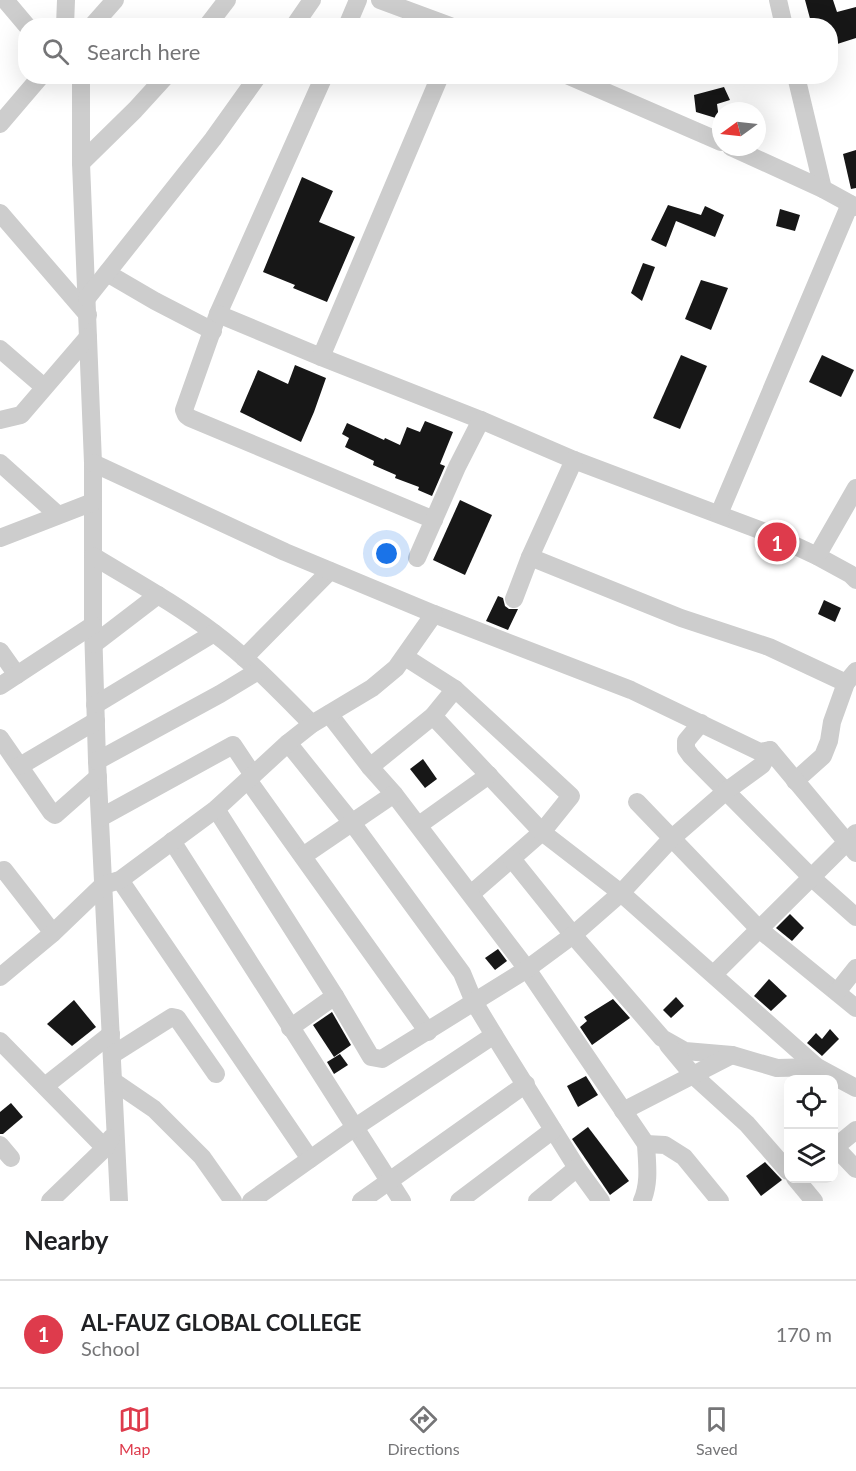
<!DOCTYPE html>
<style>
:root{--surface:#fff;--page:#f6f6f6;--text:#202124;--muted:#757577;--line:#e0e0e0;--accent:#de3b4c}
body{margin:0;font-family:Lato,sans-serif;background:var(--page);color:var(--text)}
.controls{position:absolute;right:18px;bottom:18px;display:grid;overflow:hidden;border-radius:12px;box-shadow:0 6px 24px #0002}
.controls button{width:54px;height:54px;display:grid;place-items:center;padding:0;border:0;border-bottom:2px solid var(--line);background:var(--surface);color:var(--text);font:30px sans-serif}
.compass{position:absolute;left:712px;top:102px;width:54px;height:54px;border-radius:50%;background:var(--surface);box-shadow:0 6px 24px #0002;rotate:255deg}
.you{position:absolute;left:387px;top:554px;width:21px;height:21px;margin:-15px;border:4px solid #fff;border-radius:50%;background:#1a73e8;box-shadow:0 0 0 9px #1a73e833}
.badge{display:grid;place-items:center;width:39px;height:39px;border-radius:50%;background:var(--accent);color:#fff;font-size:20px;font-weight:700}
.pin{position:absolute;translate:-50% -50%;border:3px solid #fff;box-shadow:0 2px 6px #0006}
.list{margin:0;padding:0;list-style:none}
h2{display:flex;justify-content:space-between;align-items:center;height:78px;margin:0;padding:0 24px;font-size:26px}
h2 small{font-size:20px;font-weight:400;color:var(--muted)}
.list li{display:grid;grid-template-columns:39px 1fr auto;gap:18px;align-items:center;box-sizing:border-box;height:108px;padding:0 24px;border-top:2px solid var(--line)}
.list b{display:block;font-size:22px;white-space:nowrap}
.list p{margin:0;font-size:20px;white-space:nowrap;color:var(--muted)}
.list em{font-size:20px;font-style:normal;color:var(--muted)}
.icon{flex:none;width:33px;height:33px;fill:none;stroke:currentColor;stroke-width:2;stroke-linecap:round;stroke-linejoin:round}
.map{position:relative;flex:none;width:856px;height:1201px;overflow:hidden}
.search{position:absolute;background:var(--surface);box-shadow:0 6px 24px #0002;left:18px;right:18px;top:18px;height:66px;display:flex;align-items:center;gap:15px;box-sizing:border-box;padding:0 21px;border-radius:24px;color:var(--muted);font-size:22px}
.sheet{height:186px;background:var(--surface)}
nav{display:flex;justify-content:space-around;align-items:center;box-sizing:border-box;height:84px;border-top:2px solid var(--line);background:var(--surface);font-size:16px;color:var(--muted)}
nav a{display:grid;justify-items:center;gap:3px}
nav .on{color:var(--accent)}
.map>svg:first-child{display:block}
.building{fill:#171717}
.lines{fill:none;stroke-linecap:round;stroke-linejoin:round}
.minor{stroke:#cdcdcd;stroke-width:18}
</style>
<div class="map">
<svg width="856" height="1201" viewBox="0 0 856 1201">
<rect width="100%" height="100%" fill="#fff"/>
<g class="building">
<path d="M 805,0 L 833,0 L 837,12 L 856,7 L 856,38 L 831,46 L 831,26 L 812,26 Z"/>
<path d="M 724,87 L 730,100 L 717,104 L 719,119 L 696,112 L 694,95 Z"/>
<path d="M 856,150 L 856,188 L 851,189 L 843,154 Z"/>
<path d="M 302,177 L 333,191 L 319,222 L 355,237 L 327,302 L 293,288 L 295,285 L 263,272 Z"/>
<path d="M 668,205 L 701,215 L 705,206 L 724,215 L 715,237 L 676,221 L 666,247 L 651,240 Z"/>
<path d="M 780,209 L 800,215 L 795,231 L 776,226 Z"/>
<path d="M 643,263 L 655,267 L 642,301 L 631,293 Z"/>
<path d="M 701,280 L 728,288 L 711,330 L 685,319 Z"/>
<path d="M 681,355 L 707,366 L 680,429 L 653,418 Z"/>
<path d="M 822,355 L 854,370 L 841,397 L 809,382 Z"/>
<path d="M 295,365 L 326,378 L 314,412 L 301,442 L 240,412 L 258,370 L 288,384 Z"/>
<path d="M 425,421 L 453,432 L 440,464 L 445,466 L 432,496 L 418,490 L 419,487 L 395,478 L 396,475 L 373,465 L 374,461 L 345,447 L 349,438 L 342,434 L 347,423 L 384,440 L 385,438 L 400,445 L 407,427 L 420,432 Z"/>
<path d="M 460,500 L 492,515 L 465,575 L 433,560 Z"/>
<path d="M 498,596 L 503,598 L 505,606 L 509,609 L 518,609 L 508,630 L 486,621 Z"/>
<path d="M 824,600 L 841,608 L 835,622 L 818,614 Z"/>
<path d="M 423,759 L 437,779 L 425,788 L 410,769 Z"/>
<path d="M 790,914 L 804,928 L 792,941 L 776,928 Z"/>
<path d="M 498,949 L 507,961 L 495,970 L 485,958 Z"/>
<path d="M 769,979 L 787,996 L 771,1011 L 754,996 Z"/>
<path d="M 676,997 L 684,1006 L 671,1018 L 663,1010 Z"/>
<path d="M 613,999 L 630,1018 L 592,1045 L 580,1027 L 587,1021 L 584,1017 Z"/>
<path d="M 74,1000 L 96,1027 L 72,1046 L 47,1024 Z"/>
<path d="M 332,1012 L 351,1045 L 334,1057 L 313,1025 Z"/>
<path d="M 830,1029 L 839,1039 L 822,1056 L 807,1043 L 816,1033 L 822,1039 Z"/>
<path d="M 340,1054 L 348,1065 L 334,1074 L 327,1062 Z"/>
<path d="M 586,1076 L 598,1095 L 578,1107 L 567,1086 Z"/>
<path d="M 11,1103 L 23,1117 L 3,1134 L 0,1134 L 0,1112 Z"/>
<path d="M 588,1127 L 629,1181 L 610,1195 L 572,1139 Z"/>
<path d="M 765,1162 L 782,1180 L 761,1196 L 746,1176 Z"/>
</g>
<g class="lines">
<g class="minor">
<path d="M 5,0 L 27,26"/>
<path d="M 380,0 L 450,26"/>
<path d="M 778,0 L 784,26"/>
<path d="M 65,26 L 66,0"/>
<path d="M 92,26 L 115,0"/>
<path d="M 207,26 L 227,0"/>
<path d="M 294,26 L 312,0"/>
<path d="M 347,26 L 358,0"/>
<path d="M 81,76 L 81,163 L 93,463 L 93,625 L 97,761 L 119,1201"/>
<path d="M 324,76 L 218,314 L 184,410 L 186,415 L 190,418 L 434,520"/>
<path d="M 569,76 L 721,142"/>
<path d="M 796,76 L 823,189"/>
<path d="M 0,124 L 41,76"/>
<path d="M 731,147 L 823,189 L 856,207"/>
<path d="M 81,163 L 135,110 L 166,76"/>
<path d="M 0,213 L 88,315"/>
<path d="M 107,273 L 155,301 L 213,331"/>
<path d="M 87,298 L 213,139 L 258,76"/>
<path d="M 218,314 L 321,357 L 481,420 L 574,460 L 770,534 L 817,556 L 850,574 L 856,580"/>
<path d="M 0,349 L 44,387"/>
<path d="M 321,357 L 440,76"/>
<path d="M 0,420 L 21,415 L 88,337"/>
<path d="M 0,463 L 58,515"/>
<path d="M 719,514 L 850,204"/>
<path d="M 0,538 L 93,502"/>
<path d="M 93,556 C 134,581 176,604 214,633 C 250,660 281,693 312,724"/>
<path d="M 817,556 L 856,488"/>
<path d="M 530,557 L 681,618 L 769,647 L 846,683"/>
<path d="M 417,558 L 457,467 L 481,420"/>
<path d="M 514,599 L 530,557 L 574,460"/>
<path d="M 434,614 L 631,690 L 760,752 L 770,750"/>
<path d="M 94,644 L 158,595"/>
<path d="M 0,651 L 17,675"/>
<path d="M 405,657 L 455,689 L 571,796 L 542,832 L 471,894"/>
<path d="M 244,658 L 330,571"/>
<path d="M 0,686 L 93,625"/>
<path d="M 95,705 L 214,633"/>
<path d="M 329,714 L 370,767 L 394,794 L 527,969 L 646,1144 C 647,1164 650,1183 642,1201"/>
<path d="M 433,716 L 542,832 L 621,893 L 817,1067 L 856,1088"/>
<path d="M 701,723 L 686,741 L 686,749 L 691,756 L 811,877 L 856,917"/>
<path d="M 0,738 L 51,812 L 55,815 L 98,777"/>
<path d="M 288,743 L 353,824 L 462,973 L 474,1002 L 494,1035 L 577,1168 L 601,1201"/>
<path d="M 97,761 L 220,694 L 258,671"/>
<path d="M 20,766 L 96,721"/>
<path d="M 370,767 L 433,716 L 455,689"/>
<path d="M 248,780 L 428,1032"/>
<path d="M 795,781 L 823,756 L 829,741 L 832,722 L 846,683 L 856,671"/>
<path d="M 637,802 L 759,929 L 856,1008"/>
<path d="M 216,809 L 335,996"/>
<path d="M 100,818 L 233,745 L 253,775"/>
<path d="M 419,825 L 489,775"/>
<path d="M 172,841 L 402,1201"/>
<path d="M 303,856 L 394,794"/>
<path d="M 512,859 L 573,935 L 662,1038 L 685,1051 L 732,1055 L 777,1068 L 817,1067"/>
<path d="M 0,871 L 4,870 L 53,933"/>
<path d="M 120,880 L 310,1159"/>
<path d="M 714,974 L 856,833"/>
<path d="M 0,977 L 53,933 L 103,885 L 120,880 L 216,809 L 288,743 L 312,724 L 372,688 L 396,668 L 434,614 L 285,552 L 93,463"/>
<path d="M 837,992 L 856,968"/>
<path d="M 290,1028 L 335,996 L 371,1057 L 382,1059 L 527,969 L 573,935 L 621,893 L 671,839 L 725,792 L 762,765 L 770,750 L 856,853"/>
<path d="M 0,1041 L 105,1148"/>
<path d="M 668,1045 L 693,1075 L 747,1124 L 788,1171"/>
<path d="M 112,1055 L 172,1017 L 177,1018 L 216,1074"/>
<path d="M 113,1081 L 154,1109 L 202,1157 L 233,1201"/>
<path d="M 45,1086 L 111,1034"/>
<path d="M 623,1111 L 732,1055"/>
<path d="M 646,1144 L 665,1145 L 684,1157 L 720,1201"/>
<path d="M 0,1145 L 11,1158"/>
<path d="M 835,1147 L 856,1169"/>
<path d="M 834,1148 L 856,1130"/>
<path d="M 795,1178 L 814,1201"/>
<path d="M 50,1201 L 105,1148 L 111,1138"/>
<path d="M 251,1201 L 354,1128 L 494,1035"/>
<path d="M 361,1201 L 526,1084"/>
<path d="M 459,1201 L 553,1130"/>
<path d="M 537,1201 L 577,1168"/>
</g>
</g>
</svg>
<div class="controls">
<button><svg class="icon" aria-label="locate" viewBox="0 0 24 24"><circle cx="12" cy="12" r="6"/><path d="M12 2v4M12 18v4M2 12h4M18 12h4"/></svg></button>
<button><svg class="icon" aria-label="layers" viewBox="0 0 24 24"><path d="M12 4l9 5-9 5-9-5zM3 14l9 5 9-5"/></svg></button>
</div>
<svg class="compass" viewBox="-18 -18 36 36"><path d="M0-13l5 13h-10z" fill="#e53935"/><path d="M0 13l5-13h-10z" fill="#757577"/></svg>
<div class="you"></div>
<div class="pin badge" style="left:777px;top:542px">1</div>
<div class="search"><svg class="icon" aria-label="search" viewBox="0 0 24 24"><circle cx="10" cy="10" r="6"/><path d="M15 15l6 6"/></svg>Search here</div>
</div>
<section class="sheet">
<h2>Nearby<small></small></h2>
<ul class="list">
<li><span class="badge">1</span><div><b>AL-FAUZ GLOBAL COLLEGE</b><p>School</p></div><em>170 m</em></li>
</ul>
</section>
<nav>
<a class="on"><svg class="icon" aria-label="map" viewBox="0 0 24 24"><path d="M3 6l6-2 6 2 6-2v14l-6 2-6-2-6 2zM9 4v14M15 6v14"/></svg>Map</a>
<a><svg class="icon" aria-label="directions" viewBox="0 0 24 24"><path d="M12 3l9 9-9 9-9-9zM9 14v-3h6M13 9l2 2-2 2"/></svg>Directions</a>
<a><svg class="icon" aria-label="saved" viewBox="0 0 24 24"><path d="M7 4h10v16l-5-4-5 4z"/></svg>Saved</a>
</nav>
